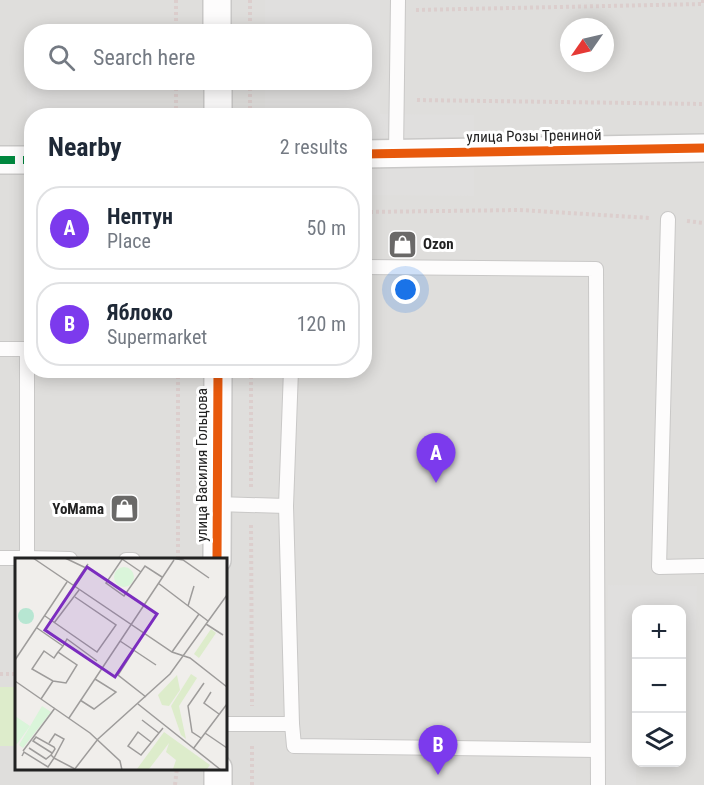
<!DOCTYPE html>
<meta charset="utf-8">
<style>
:root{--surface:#fff;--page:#f6f6f7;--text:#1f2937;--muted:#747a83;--line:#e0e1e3;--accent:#7c3aed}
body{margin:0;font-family:"Roboto Condensed",sans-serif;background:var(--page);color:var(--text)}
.controls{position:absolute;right:18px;bottom:18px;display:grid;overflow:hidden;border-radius:12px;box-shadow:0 3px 15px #0003}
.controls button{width:54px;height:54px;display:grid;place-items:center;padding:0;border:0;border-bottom:2px solid var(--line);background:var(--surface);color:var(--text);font:30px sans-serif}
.compass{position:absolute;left:560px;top:18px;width:54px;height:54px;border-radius:50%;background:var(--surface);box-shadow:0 3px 15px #0003;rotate:236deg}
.you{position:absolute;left:406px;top:290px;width:21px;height:21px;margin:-15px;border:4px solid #fff;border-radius:50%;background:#1a73e8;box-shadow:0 0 0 9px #1a73e833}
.badge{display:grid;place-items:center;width:39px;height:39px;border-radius:50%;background:var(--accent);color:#fff;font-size:20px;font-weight:700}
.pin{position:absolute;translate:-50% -50px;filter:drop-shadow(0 2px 3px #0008)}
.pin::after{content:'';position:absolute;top:32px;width:21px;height:18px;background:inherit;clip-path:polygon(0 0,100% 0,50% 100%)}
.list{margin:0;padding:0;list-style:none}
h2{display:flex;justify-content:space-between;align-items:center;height:78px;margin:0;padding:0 24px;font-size:26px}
h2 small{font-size:20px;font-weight:400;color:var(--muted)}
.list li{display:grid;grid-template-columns:39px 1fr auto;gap:18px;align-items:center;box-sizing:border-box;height:84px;margin:0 12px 12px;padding:0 12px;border:2px solid var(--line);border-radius:24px}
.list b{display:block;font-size:22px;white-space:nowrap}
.list p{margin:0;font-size:20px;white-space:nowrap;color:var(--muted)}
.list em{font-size:20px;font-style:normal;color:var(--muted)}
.icon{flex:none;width:33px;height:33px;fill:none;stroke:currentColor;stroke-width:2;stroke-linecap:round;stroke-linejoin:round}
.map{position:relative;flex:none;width:704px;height:785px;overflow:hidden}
.search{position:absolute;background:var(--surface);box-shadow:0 3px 15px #0003;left:24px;top:24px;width:348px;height:66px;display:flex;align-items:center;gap:15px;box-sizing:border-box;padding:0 21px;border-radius:24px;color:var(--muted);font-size:22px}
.panel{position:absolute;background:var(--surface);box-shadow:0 3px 15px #0003;left:24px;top:108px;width:348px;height:270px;border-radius:24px}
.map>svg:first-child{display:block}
.residential{fill:#dfdedc;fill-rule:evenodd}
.grass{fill:#ddeccb}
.parking{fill:#e0dfde}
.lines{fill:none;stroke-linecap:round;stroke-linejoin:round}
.lane-casing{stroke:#c9c8c7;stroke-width:16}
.street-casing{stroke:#c9c8c7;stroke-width:30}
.path{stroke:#dccecd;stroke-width:4;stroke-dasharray:3 3;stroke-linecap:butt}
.lane{stroke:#fdfcfc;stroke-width:14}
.street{stroke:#fdfcfc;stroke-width:27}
.quiet{stroke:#00873e;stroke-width:8;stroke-dasharray:15 8;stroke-linecap:butt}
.cycleway-casing{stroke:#fff;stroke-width:13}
.cycleway{stroke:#e8590c;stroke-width:9}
.labels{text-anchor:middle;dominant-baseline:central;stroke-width:6;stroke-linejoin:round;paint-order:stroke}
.street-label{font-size:15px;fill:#222;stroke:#fff}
.poi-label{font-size:15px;font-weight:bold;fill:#222;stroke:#fff;text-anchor:start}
.inset-road{fill:none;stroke:#9e9c9b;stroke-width:1.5}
.view{fill:#7b2cbf;fill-opacity:0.15;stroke:#7b2cbf;stroke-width:3}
.inset-edge{fill:none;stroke:#222;stroke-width:3}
</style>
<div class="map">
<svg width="704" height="785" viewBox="0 0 704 785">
<rect width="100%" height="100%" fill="#f0eeeb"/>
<path class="residential" d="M 0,0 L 704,0 L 704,785 L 0,785 ZM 569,27 L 605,27 L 605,63 L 569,63 ZM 32,32 L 364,32 L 364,82 L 32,82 ZM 32,116 L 364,116 L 364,370 L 32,370 ZM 16,560 L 225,560 L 225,768 L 16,768 ZM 636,610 L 682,610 L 682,762 L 636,762 Z"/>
<rect class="grass" x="0" y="687" width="16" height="59"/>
<g class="parking">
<path d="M 265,0 L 380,0 L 380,114 L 474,115 L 474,196 L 365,195 L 364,116 L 265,115 L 265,83 L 364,82 L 364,32 L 265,31 Z"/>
<path d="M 27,83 L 130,84 L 130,115 L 32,116 L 31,142 L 26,142 Z"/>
<path d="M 608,585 L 697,586 L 696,630 L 682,630 L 682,610 L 636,610 L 636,785 L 606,785 Z"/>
</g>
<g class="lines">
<defs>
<g id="lane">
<path d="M 396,154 L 398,0"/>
<path d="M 668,219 L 659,567 L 704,566"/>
<path d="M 364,267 L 596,269 L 598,785"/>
<path d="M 0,349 L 27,349 L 27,558 L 0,558"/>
<path d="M 291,370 L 286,506 L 292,724"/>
<path d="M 217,504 L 286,506"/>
<path d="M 27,558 L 70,559"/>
<path d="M 126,560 L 133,560"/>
<path d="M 225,724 L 292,724 L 294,746 L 597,750"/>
</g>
<g id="street">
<path d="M 217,0 L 217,32"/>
<path d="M 218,82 L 218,116"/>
<path d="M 364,154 L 704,148"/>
<path d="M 0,160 L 32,160"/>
<path d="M 217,560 L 218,370"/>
<path d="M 218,768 L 218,785"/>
</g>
</defs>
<use href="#lane" class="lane-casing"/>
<use href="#street" class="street-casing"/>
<g class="path">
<path d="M 176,0 L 176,32"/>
<path d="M 250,0 L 250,32"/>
<path d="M 416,10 L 703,4 L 703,0"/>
<path d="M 176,82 L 176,116"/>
<path d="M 250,82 L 250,116"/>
<path d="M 417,100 L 704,104"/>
<path d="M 364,212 L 520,210 L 650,218"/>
<path d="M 687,221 L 704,223"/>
<path d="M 178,370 L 178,560"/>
<path d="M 251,370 L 251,487"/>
<path d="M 251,525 L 252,706"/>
<path d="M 0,674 L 16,674"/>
<path d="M 175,785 L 177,768"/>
<path d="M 252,785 L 252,744"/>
</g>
<use href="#lane" class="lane"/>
<use href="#street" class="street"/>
<path class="quiet" d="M 0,160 L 32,160"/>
<defs>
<g id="cycleway">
<path d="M 364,154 L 704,148"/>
<path d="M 217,560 L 218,370"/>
</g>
</defs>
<use href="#cycleway" class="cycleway-casing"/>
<use href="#cycleway" class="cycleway"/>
</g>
<defs>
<symbol id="shop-square" viewBox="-11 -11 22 22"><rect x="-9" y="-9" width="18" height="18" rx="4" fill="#6a6968" stroke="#fff"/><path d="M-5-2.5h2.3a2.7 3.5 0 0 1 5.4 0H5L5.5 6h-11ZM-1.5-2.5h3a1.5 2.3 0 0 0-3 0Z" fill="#fff"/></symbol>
</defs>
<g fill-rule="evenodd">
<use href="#shop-square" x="386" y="228" width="33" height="33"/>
<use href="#shop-square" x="108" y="492" width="33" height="33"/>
</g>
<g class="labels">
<g class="street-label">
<text transform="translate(534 136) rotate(-1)">улица Розы Трениной</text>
<text transform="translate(202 465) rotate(-90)">улица Василия Гольцова</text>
</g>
<g class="poi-label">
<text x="423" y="244">Ozon</text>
<text x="104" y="509" text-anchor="end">YoMama</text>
</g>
</g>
<g transform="translate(15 558)">
<rect width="212" height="212" fill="#f0eeeb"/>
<path d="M 196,71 L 201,75 L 184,100 L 179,96 ZM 176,116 L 182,120 L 164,148 L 171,181 L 166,177 L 156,148 ZM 162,117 L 165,132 L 154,148 L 147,147 L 143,137 ZM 149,174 L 195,207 L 192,211 L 158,211 L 161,202 L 151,194 L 154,185 L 134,211 L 122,211 Z" fill="#ddeccb"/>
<path d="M99 19a10 10 0 1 1 20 0a10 10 0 1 1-20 0ZM 27,148 L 36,154 L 8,190 L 4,187 ZM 0,158 L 15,168 L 2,186 L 0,185 Z" fill="#daf5da"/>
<path d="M3 58a8 8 0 1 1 16 0a8 8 0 1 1-16 0Z" fill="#b7e6d2"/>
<path class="inset-road" d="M 18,0 L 157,94 L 175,100 L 212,129M 50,0 L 71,10M 108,0 L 91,25 L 109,38 L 130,8 L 147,19M 156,0 L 168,2 L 194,20M 107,1 L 126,14M 143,25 L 193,63M 58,28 L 73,6M 173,48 L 179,28M 30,58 L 82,94 L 101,67 L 60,39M 39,65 L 64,32M 191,66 L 208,77M 22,70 L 48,88 L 52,81 L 82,103M 105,83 L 141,107M 212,87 L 212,107M 119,92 L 103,117 L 131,139M 43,94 L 39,100 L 29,93 L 17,111 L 38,123 L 51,125 L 62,107 L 43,94 L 48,88M 157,94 L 184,56M 0,102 L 52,24M 0,123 L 75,175 L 105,203 L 107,212M 196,134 L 189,145 L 204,156M 26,141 L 38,123M 65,142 L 79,151 L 101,134 L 80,121M 123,146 L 206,212M 54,160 L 159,2M 127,162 L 144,175M 190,175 L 212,190M 186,180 L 177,174 L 173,148 L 189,125M 136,184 L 123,174 L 113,188 L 126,197 L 148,170M 34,185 L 40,176 L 49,181 L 39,200 L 36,197 L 40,191 L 39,189 L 21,179 L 18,183 L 37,195M 14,190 L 31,201 L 36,197M 178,191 L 212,146M 8,193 L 40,150M 7,198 L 9,194 L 33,209 L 39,200 L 60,211M 59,212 L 83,181 L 155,116 L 212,37"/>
<path class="view" d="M 72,9 L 142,56 L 100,119 L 30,72 Z"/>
<rect width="212" height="212" class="inset-edge"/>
</g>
</svg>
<div class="controls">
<button>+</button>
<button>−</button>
<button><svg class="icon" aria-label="layers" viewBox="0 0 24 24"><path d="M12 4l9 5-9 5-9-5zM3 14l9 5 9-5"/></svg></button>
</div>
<svg class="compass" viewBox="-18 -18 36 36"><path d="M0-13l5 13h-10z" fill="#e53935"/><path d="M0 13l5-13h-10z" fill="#747a83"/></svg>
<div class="you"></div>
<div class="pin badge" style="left:436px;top:483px">A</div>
<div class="pin badge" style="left:438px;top:775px">B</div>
<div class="search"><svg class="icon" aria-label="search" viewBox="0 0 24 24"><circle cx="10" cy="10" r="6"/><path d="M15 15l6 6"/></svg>Search here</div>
<section class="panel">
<h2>Nearby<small>2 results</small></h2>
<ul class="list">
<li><span class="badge">A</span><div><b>Нептун</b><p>Place</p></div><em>50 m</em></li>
<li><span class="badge">B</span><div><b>Яблоко</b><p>Supermarket</p></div><em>120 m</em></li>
</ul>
</section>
</div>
